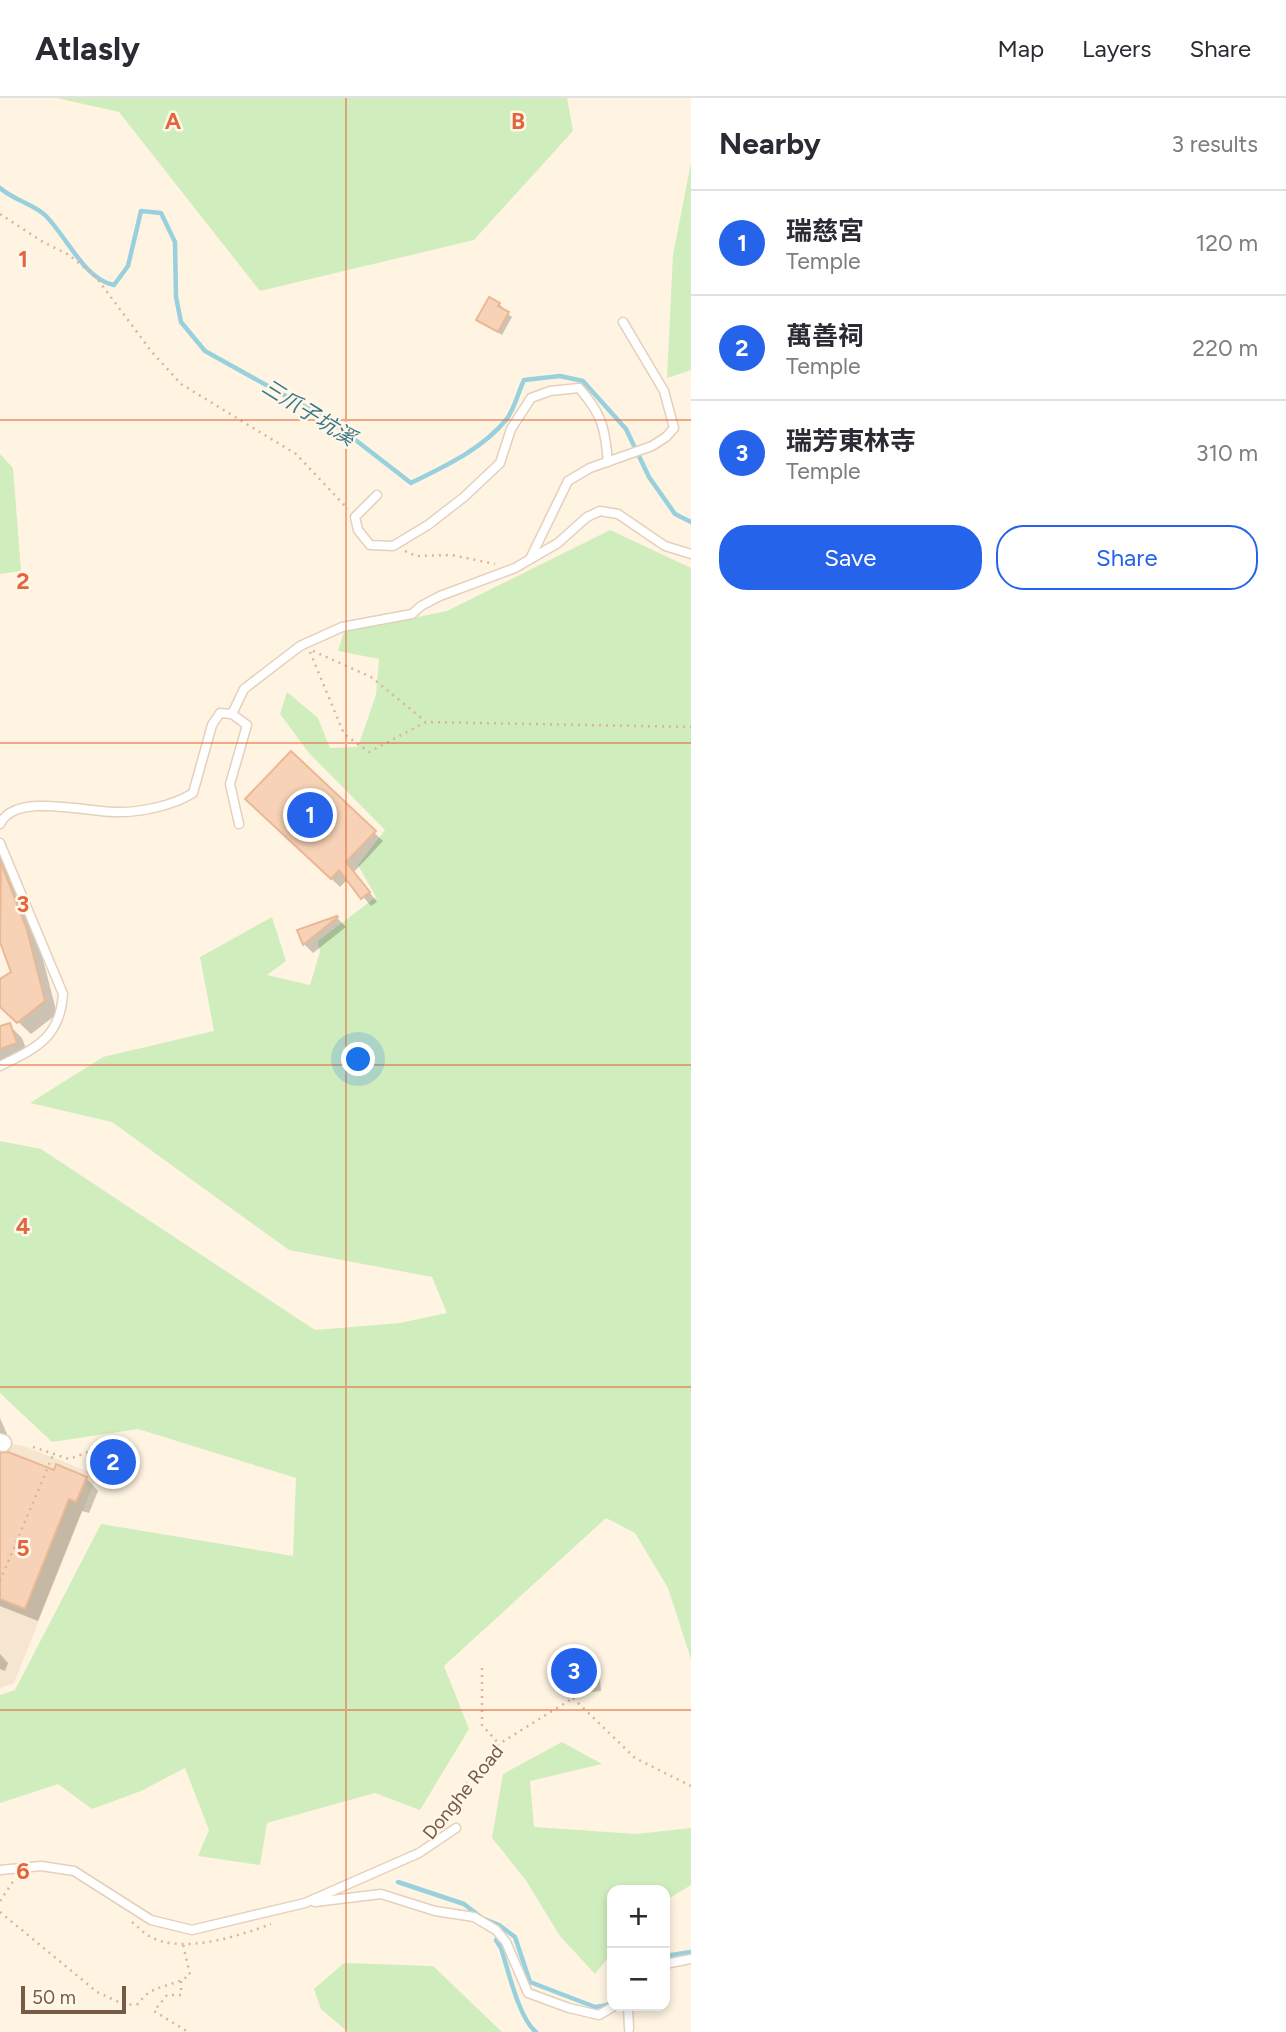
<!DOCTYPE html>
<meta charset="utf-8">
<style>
:root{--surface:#fff;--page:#f2f2f3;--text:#2b2b33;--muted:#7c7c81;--line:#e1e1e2;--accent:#2563eb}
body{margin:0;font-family:Figtree,"Noto Sans TC",sans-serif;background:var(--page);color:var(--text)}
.controls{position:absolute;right:21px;bottom:21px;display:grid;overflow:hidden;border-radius:14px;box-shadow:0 4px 10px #0003}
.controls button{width:63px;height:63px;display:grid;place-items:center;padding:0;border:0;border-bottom:2px solid var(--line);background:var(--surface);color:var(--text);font:35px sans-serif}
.scale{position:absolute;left:21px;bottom:18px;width:105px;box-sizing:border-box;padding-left:7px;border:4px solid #785945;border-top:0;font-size:19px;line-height:24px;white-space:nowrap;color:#785945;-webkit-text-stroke:5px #fff7ea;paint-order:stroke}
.you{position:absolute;left:359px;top:962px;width:24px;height:24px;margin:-18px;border:5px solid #fff;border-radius:50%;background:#1a73e8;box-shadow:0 0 0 10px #1a73e833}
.badge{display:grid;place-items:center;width:46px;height:46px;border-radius:50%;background:var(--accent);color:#fff;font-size:23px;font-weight:700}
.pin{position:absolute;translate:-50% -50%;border:4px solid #fff;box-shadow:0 2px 7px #0006}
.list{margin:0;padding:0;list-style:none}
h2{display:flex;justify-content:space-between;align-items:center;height:91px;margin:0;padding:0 28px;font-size:30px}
h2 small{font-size:23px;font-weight:400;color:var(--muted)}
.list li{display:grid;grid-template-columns:46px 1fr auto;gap:21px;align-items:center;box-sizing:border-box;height:105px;padding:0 28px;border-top:2px solid var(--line)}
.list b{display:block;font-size:26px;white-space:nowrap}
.list p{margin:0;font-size:23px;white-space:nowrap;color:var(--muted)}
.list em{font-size:23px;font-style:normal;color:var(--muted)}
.actions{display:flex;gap:14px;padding:21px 28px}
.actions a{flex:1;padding:16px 0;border:2px solid var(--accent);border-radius:28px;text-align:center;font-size:24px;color:var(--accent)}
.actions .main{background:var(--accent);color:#fff}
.map{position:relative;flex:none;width:691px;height:1934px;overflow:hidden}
header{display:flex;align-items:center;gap:42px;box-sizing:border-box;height:98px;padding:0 35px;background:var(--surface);border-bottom:2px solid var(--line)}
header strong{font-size:33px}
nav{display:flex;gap:38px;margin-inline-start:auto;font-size:24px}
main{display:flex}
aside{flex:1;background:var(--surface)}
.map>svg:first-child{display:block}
.residential{fill:#f7e6cf}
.green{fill:#d0edbe}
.shadow{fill:#0003}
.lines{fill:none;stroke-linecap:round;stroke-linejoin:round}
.stream{stroke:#99d0dd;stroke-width:4.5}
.building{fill:#f7d2b6;stroke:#ebb895;stroke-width:2}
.lane-casing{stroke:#e4d0bc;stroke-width:11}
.street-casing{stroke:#e4d0bc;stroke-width:19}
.path{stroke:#dcb599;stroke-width:2.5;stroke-dasharray:2 5;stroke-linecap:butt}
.lane{stroke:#fff;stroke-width:8}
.street{stroke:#fff;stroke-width:16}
.grid{fill:none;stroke:#e2673c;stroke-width:2;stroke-opacity:0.55}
.labels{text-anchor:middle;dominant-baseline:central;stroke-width:5;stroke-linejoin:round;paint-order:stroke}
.street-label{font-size:19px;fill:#785945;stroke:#fff7ea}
.water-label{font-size:21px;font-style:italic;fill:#3a7887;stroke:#fff7ea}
.grid-label{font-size:23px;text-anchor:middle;font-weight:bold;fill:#e2673c;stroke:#fff7ea;stroke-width:5;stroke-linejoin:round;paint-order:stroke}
</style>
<header>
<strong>Atlasly</strong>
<nav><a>Map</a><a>Layers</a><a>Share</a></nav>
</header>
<main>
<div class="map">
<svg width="691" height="1934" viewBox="0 0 691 1934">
<rect width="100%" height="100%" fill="#fff4e1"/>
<path class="residential" d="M 0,1345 L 21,1347 L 97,1377 L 14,1585 L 0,1590 Z"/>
<g class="green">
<path d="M 57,0 L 567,0 L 573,33 L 474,142 L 260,193 L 119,14 Z"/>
<path d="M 691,65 L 691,272 L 667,280 L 673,157 Z"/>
<path d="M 0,356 L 13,370 L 21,473 L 0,476 Z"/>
<path d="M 610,432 L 691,470 L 691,1561 L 668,1490 L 635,1435 L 606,1420 L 444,1568 L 469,1631 L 420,1712 L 375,1695 L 267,1725 L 260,1767 L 198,1758 L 209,1732 L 185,1670 L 141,1693 L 92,1711 L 58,1686 L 0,1705 L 0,1597 L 15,1592 L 101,1426 L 293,1458 L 296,1380 L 138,1331 L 52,1344 L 0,1295 L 0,1043 L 41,1051 L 315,1232 L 400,1225 L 447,1215 L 432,1179 L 289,1152 L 112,1024 L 30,1005 L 103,959 L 214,933 L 200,859 L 272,819 L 286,863 L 267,877 L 310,887 L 320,854 L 318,843 L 376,799 L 358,767 L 385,732 L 309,655 L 280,616 L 287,594 L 318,620 L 330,650 L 358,649 L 376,597 L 379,561 L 338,553 L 344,534 L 447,513 Z"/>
<path d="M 562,1644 L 602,1666 L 530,1683 L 534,1729 L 636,1736 L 691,1730 L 691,1787 L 665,1803 L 665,1792 L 612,1792 L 612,1855 L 595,1876 L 560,1838 L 525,1781 L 492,1740 L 503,1676 Z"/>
<path d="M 344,1865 L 433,1868 L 502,1934 L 348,1934 L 321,1911 L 314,1891 Z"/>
</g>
<g class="shadow">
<path d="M 499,206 L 503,210 L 502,212 L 512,219 L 502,237 L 483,225 Z"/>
<path d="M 291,655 L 383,743 L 354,774 L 377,804 L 371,808 L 348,781 L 340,789 L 248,701 Z"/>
<path d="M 0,758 L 9,768 L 39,846 L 57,916 L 31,936 L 0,907 L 0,884 L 13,875 L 0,839 Z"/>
<path d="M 337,820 L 346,829 L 313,855 L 304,846 L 299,833 Z"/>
<path d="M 9,927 L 22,940 L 29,958 L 0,968 L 0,930 Z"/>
<path d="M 0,1320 L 7,1336 L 0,1339 Z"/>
<path d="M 116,1356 L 124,1365 L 113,1375 L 105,1366 Z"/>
<path d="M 0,1357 L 55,1374 L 86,1380 L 98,1393 L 89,1415 L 82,1413 L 38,1523 L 0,1508 Z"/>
<path d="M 0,1556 L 8,1565 L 5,1573 L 0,1571 Z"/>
<path d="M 591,1560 L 599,1569 L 601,1593 L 567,1596 L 558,1587 Z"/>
</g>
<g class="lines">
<g class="stream">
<path d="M 0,90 C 13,102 34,106 46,118 C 66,138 85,182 114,187 L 128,168 L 141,113 L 161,115 L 175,144 L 176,199 L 181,224 L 205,253 L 331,323 L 411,385 C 445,368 481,352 506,322 C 514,312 518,295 524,282 L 560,278 L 583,283 L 626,331 L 649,379 L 675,416 L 691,424"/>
<path d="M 398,1784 L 464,1806 L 482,1820 L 499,1827 L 515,1839 L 530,1884 L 595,1909 L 608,1907 L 612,1902"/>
<path d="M 496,1842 L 501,1850 C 508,1871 519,1921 536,1934"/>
<path d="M 665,1858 L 691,1854"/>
</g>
</g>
<g class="building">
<path d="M 489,199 L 500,205 L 498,208 L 509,214 L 498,234 L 476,222 Z"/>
<path d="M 291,653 L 376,733 L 346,764 L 370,794 L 361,801 L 339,772 L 331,781 L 245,701 Z"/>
<path d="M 1,765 L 27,832 L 45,903 L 17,925 L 0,909 L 0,881 L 11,874 L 0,844 Z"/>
<path d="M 337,818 L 338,819 L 303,847 L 297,832 Z"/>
<path d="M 10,925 L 17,945 L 0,951 L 0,928 Z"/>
<path d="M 8,1354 L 54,1372 L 56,1366 L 87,1379 L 76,1404 L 69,1401 L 25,1511 L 0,1501 L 0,1355 Z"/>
<path d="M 116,1354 L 124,1362 L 110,1374 L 103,1366 Z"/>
<path d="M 591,1558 L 593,1585 L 556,1588 L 555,1561 Z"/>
</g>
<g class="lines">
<defs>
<g id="lane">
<path d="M 377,397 L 355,419 L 358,432 L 370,447 L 393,448 L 428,427 L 464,399 L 500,365 L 511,331 L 531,300 L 550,293 L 579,290 C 602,316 605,330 608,364"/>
<path d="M 530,461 L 568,383 L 590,370 L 652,348 L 666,339 L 674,330 L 664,293 L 623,224"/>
<path d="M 232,616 L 244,591 L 300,548 L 342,529 L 412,516 L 421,508 L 440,498 L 515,470 L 558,445 L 587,419 L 600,413 L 618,416 L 665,448 L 691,456"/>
<path d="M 0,726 C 15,694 87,714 114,714 C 138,715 173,708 193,695 L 212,627 L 220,615 L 232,616 L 247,627 L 230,686 L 239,726"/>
<path d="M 0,745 L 63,896 C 60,940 36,950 0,968"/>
<path d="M 0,1772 L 41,1768 L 74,1773 L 151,1822 L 192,1832 L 305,1805 L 419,1755 L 456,1730"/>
<path d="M 315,1804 L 381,1796 L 435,1813 L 474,1819 L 496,1832 L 506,1844 L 528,1895 L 569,1910 L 599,1917 L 614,1908"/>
<path d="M 665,1866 L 691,1861"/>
<path d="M 628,1908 L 629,1931"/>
</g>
<path id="street" d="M 0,1344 L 3,1345"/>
</defs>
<use href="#lane" class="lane-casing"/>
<use href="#street" class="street-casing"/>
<g class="path">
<path d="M 0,116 L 43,144 L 69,157 L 96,179 L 151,253 L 181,286 L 296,356 L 348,411"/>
<path d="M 405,453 L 416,458 L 452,457 L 495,466"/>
<path d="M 313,553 L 371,579 L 425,623"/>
<path d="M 310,554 L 344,636 L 369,654 L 426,624 L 691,629"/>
<path d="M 33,1349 L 69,1361 C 86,1356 90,1349 110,1357"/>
<path d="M 0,1483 L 53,1357"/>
<path d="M 482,1570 L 482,1627 L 499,1646"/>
<path d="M 573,1600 L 635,1660 L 691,1688"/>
<path d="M 433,1731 L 470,1681 L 499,1646 L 573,1600 L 576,1591"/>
<path d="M 0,1803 L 14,1782"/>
<path d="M 0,1814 L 97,1894 L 125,1907 L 138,1906 C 152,1885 170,1891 190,1877 L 183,1846"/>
<path d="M 132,1824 C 138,1829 143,1834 149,1838 C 181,1857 239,1838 271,1826"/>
<path d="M 181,1883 L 181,1897 L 167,1897 L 154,1913 L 188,1934"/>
</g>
<use href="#lane" class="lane"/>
<use href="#street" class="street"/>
</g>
<path class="grid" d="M 346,0 L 346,1934M 0,322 L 691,322M 0,645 L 691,645M 0,967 L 691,967M 0,1289 L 691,1289M 0,1612 L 691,1612"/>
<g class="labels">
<g class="street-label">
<text transform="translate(463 1694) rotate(-51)">Donghe Road</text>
</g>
<g class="water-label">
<text transform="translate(309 314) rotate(32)">三爪子坑溪</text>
</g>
</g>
<g class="grid-label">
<text x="173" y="31">A</text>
<text x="518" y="31">B</text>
<text x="23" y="169">1</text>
<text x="23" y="491">2</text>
<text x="23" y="814">3</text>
<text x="23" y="1136">4</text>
<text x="23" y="1458">5</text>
<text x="23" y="1781">6</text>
</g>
</svg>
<div class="controls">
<button>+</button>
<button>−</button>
</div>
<div class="scale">50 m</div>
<div class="you"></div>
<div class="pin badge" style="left:310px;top:717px">1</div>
<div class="pin badge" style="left:113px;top:1364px">2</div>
<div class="pin badge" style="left:574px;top:1573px">3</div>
</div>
<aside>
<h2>Nearby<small>3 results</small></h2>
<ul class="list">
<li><span class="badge">1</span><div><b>瑞慈宮</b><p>Temple</p></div><em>120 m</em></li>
<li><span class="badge">2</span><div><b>萬善祠</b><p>Temple</p></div><em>220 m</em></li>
<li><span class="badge">3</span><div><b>瑞芳東林寺</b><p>Temple</p></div><em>310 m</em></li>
</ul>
<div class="actions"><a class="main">Save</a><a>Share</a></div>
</aside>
</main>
